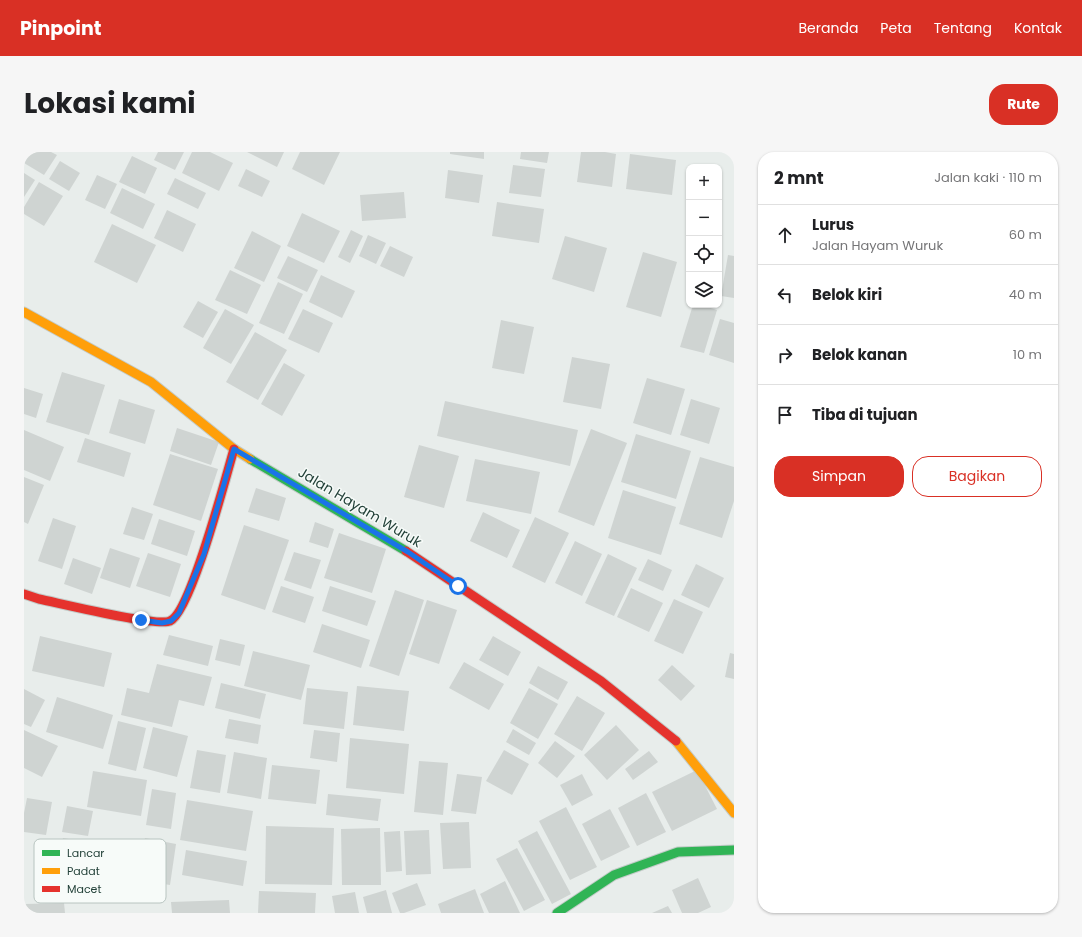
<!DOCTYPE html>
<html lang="id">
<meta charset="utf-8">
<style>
:root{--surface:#fff;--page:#f6f6f6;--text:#202124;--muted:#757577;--line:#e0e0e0;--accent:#d93025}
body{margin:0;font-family:Poppins,sans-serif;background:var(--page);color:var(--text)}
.controls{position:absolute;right:12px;top:12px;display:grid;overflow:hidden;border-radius:8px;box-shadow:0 1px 3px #0004}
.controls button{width:36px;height:36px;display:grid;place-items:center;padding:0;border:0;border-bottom:1px solid var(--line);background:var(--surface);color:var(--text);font:20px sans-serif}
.stop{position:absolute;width:12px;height:12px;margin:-9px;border:3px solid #1a73e8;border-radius:50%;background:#fff}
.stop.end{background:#1a73e8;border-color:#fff;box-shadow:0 1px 4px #0008}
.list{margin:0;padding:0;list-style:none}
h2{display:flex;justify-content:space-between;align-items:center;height:52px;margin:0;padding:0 16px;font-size:17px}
h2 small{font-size:13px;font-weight:400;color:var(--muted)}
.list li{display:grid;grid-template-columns:26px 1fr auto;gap:12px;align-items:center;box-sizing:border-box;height:60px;padding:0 16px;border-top:1px solid var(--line)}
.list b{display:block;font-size:15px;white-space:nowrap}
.list p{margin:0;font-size:13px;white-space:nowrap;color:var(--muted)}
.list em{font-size:13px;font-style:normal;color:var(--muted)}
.actions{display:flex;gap:8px;padding:12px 16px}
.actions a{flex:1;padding:9px 0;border:1px solid var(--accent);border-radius:16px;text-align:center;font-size:14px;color:var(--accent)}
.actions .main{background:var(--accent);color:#fff}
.icon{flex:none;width:22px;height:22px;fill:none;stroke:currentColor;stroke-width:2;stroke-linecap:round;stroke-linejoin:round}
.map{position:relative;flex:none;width:710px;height:761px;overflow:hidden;border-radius:16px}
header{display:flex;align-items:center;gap:24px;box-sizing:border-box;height:56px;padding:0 20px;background:var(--accent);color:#fff}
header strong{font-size:19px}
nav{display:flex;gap:22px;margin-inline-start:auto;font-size:14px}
.intro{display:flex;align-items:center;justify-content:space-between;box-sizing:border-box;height:96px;padding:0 24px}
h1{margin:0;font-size:28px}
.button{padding:10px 18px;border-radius:16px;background:var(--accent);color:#fff;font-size:14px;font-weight:700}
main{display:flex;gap:24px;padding:0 24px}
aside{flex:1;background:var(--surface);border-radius:16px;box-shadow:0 1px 3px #0004}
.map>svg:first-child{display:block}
.building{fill:#cfd4d2}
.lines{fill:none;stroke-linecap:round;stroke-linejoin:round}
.fast-casing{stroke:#c3cbc8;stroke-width:11}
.slow-casing{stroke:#c3cbc8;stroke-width:11}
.jam-casing{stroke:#c3cbc8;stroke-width:11}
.fast{stroke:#30b455;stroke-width:9}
.slow{stroke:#ff9f0a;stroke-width:9}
.jam{stroke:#e5322d;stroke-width:9}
.route{stroke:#1a73e8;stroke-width:5}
.labels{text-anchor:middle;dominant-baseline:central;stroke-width:3;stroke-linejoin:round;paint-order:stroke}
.street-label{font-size:14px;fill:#24423a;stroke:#f7fbf9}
.key{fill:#f7fbf9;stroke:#b8c4c0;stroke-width:1}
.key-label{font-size:11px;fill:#24423a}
</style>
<header>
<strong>Pinpoint</strong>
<nav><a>Beranda</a><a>Peta</a><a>Tentang</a><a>Kontak</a></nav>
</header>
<div class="intro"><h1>Lokasi kami</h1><a class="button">Rute</a></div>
<main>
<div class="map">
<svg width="710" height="761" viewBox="0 0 710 761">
<rect width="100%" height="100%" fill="#e8edeb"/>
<g class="building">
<path d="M 3,0 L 27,0 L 33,3 L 20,23 L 0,11 L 0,5 Z"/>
<path d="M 134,0 L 160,0 L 151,18 L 130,8 Z"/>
<path d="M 168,0 L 186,0 L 209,11 L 195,39 L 158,21 Z"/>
<path d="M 223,0 L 260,0 L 253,15 Z"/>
<path d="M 276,0 L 316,0 L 300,33 L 268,17 Z"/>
<path d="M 426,0 L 460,0 L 460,7 L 426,2 Z"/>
<path d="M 497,0 L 525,0 L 523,11 L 496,7 Z"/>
<path d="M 557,0 L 581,0 L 592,2 L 588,35 L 553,30 Z"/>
<path d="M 606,2 L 652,8 L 648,43 L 602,37 Z"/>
<path d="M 108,4 L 133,16 L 121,42 L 95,30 Z"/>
<path d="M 36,9 L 56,21 L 45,39 L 25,27 Z"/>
<path d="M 489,13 L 521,17 L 517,45 L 485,41 Z"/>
<path d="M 222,17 L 246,29 L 238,45 L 214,34 Z"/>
<path d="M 424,18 L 459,23 L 455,51 L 421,46 Z"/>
<path d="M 0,21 L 11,28 L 0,45 Z"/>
<path d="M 73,23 L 93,32 L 81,57 L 61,48 Z"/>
<path d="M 151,26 L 182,41 L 174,57 L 143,42 Z"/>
<path d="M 15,30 L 39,44 L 20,74 L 0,62 L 0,55 Z"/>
<path d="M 98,36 L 131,52 L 119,77 L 86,61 Z"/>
<path d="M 380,40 L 382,66 L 338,69 L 336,43 Z"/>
<path d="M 473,50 L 520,57 L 515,91 L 468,84 Z"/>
<path d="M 143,58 L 172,72 L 159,100 L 130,86 Z"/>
<path d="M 278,61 L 316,79 L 300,111 L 263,94 Z"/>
<path d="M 88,72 L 132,93 L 113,131 L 70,110 Z"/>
<path d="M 327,78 L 339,84 L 326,111 L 314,105 Z"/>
<path d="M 228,79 L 257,94 L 240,130 L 210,116 Z"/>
<path d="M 344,83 L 362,91 L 352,112 L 335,104 Z"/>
<path d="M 541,84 L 583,96 L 570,140 L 528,127 Z"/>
<path d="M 366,94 L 389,105 L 380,125 L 356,114 Z"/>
<path d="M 619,100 L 653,110 L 637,165 L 602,155 Z"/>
<path d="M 704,103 L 710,104 L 710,146 L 697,144 Z"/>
<path d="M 264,104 L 294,118 L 283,140 L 253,126 Z"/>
<path d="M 206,118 L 237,133 L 223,162 L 191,148 Z"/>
<path d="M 297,123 L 331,139 L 318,166 L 285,150 Z"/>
<path d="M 254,130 L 279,142 L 260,182 L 235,171 Z"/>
<path d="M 174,149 L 194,160 L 179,186 L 159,175 Z"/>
<path d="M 669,153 L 677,153 L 693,158 L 680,201 L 656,195 Z"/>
<path d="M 201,157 L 230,173 L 207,212 L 179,196 Z"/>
<path d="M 279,157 L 309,171 L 295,201 L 264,187 Z"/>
<path d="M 696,167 L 710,171 L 710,211 L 685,203 Z"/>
<path d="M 477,168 L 510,175 L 500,222 L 468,216 Z"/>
<path d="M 231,180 L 263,198 L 234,248 L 202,230 Z"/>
<path d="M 548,205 L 586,212 L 577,257 L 539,250 Z"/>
<path d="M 260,211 L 281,223 L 258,264 L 237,252 Z"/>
<path d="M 38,220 L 81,233 L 65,283 L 22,270 Z"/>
<path d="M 623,226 L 661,237 L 647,283 L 609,271 Z"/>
<path d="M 0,236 L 19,242 L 12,266 L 0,262 Z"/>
<path d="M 95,247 L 131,258 L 121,292 L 85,281 Z"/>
<path d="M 667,247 L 696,256 L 685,292 L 656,283 Z"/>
<path d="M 421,249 L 554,278 L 546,314 L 413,284 Z"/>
<path d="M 153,276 L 195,290 L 187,313 L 146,299 Z"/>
<path d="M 567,277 L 603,291 L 570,374 L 534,360 Z"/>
<path d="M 0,278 L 40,295 L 26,329 L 0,318 Z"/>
<path d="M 612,282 L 667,299 L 652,347 L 597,330 Z"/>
<path d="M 61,286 L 107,301 L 100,325 L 53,310 Z"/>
<path d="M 395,293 L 435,304 L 420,356 L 380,345 Z"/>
<path d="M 146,302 L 194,317 L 177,369 L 129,353 Z"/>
<path d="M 676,305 L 710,315 L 710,349 L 698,386 L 655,372 Z"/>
<path d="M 451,307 L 516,320 L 507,362 L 442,349 Z"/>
<path d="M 0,325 L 20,333 L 4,372 L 0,370 Z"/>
<path d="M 232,336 L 262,346 L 255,369 L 224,360 Z"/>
<path d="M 599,338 L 652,355 L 637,403 L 584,386 Z"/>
<path d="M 108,355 L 129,362 L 120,388 L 99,382 Z"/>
<path d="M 459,360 L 496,378 L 483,406 L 446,389 Z"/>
<path d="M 511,365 L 545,381 L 521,431 L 488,415 Z"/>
<path d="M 29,366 L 52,374 L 38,417 L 14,409 Z"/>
<path d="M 135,367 L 171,379 L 163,404 L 127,392 Z"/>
<path d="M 291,370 L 310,377 L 304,396 L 285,390 Z"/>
<path d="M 220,373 L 265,388 L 241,458 L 197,443 Z"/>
<path d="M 315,381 L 362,397 L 348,441 L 300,426 Z"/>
<path d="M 551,389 L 578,402 L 558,444 L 531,431 Z"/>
<path d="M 86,396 L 116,406 L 106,436 L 76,426 Z"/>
<path d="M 270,400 L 297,408 L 287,437 L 260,428 Z"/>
<path d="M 124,401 L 157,412 L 146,445 L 112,434 Z"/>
<path d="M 584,402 L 613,416 L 590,464 L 561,451 Z"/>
<path d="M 49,406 L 77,416 L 68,442 L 40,432 Z"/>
<path d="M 624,407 L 648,418 L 639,439 L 614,428 Z"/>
<path d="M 672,412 L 700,426 L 685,456 L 657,443 Z"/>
<path d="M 257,434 L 290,445 L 281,471 L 248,460 Z"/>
<path d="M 306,434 L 352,449 L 343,474 L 298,459 Z"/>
<path d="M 607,436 L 639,451 L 625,480 L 593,465 Z"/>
<path d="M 371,438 L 400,448 L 375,524 L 345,514 Z"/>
<path d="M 650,447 L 679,460 L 659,502 L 630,489 Z"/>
<path d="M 403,448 L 433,458 L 415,512 L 385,502 Z"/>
<path d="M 298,472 L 346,488 L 337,516 L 289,500 Z"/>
<path d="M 145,483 L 189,494 L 184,514 L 139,503 Z"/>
<path d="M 16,484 L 88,501 L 80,535 L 8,519 Z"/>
<path d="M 469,484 L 497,500 L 484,524 L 455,508 Z"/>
<path d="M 196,487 L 221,493 L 216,514 L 191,508 Z"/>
<path d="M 229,499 L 286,513 L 277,548 L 220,534 Z"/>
<path d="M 706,501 L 710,502 L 710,527 L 701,525 Z"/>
<path d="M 440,510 L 480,532 L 465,558 L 425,536 Z"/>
<path d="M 133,512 L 188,525 L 180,554 L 155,548 L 148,575 L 97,563 L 103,536 L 125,541 Z"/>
<path d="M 648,513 L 671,534 L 657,549 L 634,528 Z"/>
<path d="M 514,514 L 544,530 L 534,548 L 505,531 Z"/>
<path d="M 197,531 L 242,542 L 236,567 L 191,556 Z"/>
<path d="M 333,534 L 385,539 L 380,579 L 329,573 Z"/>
<path d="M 283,536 L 324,540 L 320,577 L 279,572 Z"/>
<path d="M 505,536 L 534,552 L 514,587 L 486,571 Z"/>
<path d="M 0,537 L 21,548 L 7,575 L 0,572 Z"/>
<path d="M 553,544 L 581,561 L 558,599 L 530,582 Z"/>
<path d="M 33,545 L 89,563 L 79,597 L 22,580 Z"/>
<path d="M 205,567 L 237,573 L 234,592 L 201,586 Z"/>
<path d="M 94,569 L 122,576 L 112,619 L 84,612 Z"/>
<path d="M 592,573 L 615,598 L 583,628 L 560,603 Z"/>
<path d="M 129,575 L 164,584 L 153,625 L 119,616 Z"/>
<path d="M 489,577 L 512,591 L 505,603 L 482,590 Z"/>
<path d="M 0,578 L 34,594 L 18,625 L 0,616 Z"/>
<path d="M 290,578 L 316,581 L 313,610 L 286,606 Z"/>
<path d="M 326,586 L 385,592 L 380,642 L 322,636 Z"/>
<path d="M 531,589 L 551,604 L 533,626 L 514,611 Z"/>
<path d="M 173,598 L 202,603 L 196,641 L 166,636 Z"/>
<path d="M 480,598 L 505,612 L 488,643 L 462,629 Z"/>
<path d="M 625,599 L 634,610 L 609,628 L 601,617 Z"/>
<path d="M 210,600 L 243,606 L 237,647 L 203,641 Z"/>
<path d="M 395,609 L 424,611 L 419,663 L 390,660 Z"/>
<path d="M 248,613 L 296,618 L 292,652 L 244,647 Z"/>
<path d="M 673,618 L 693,657 L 648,679 L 628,640 Z"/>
<path d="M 69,619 L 123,628 L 117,664 L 63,655 Z"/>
<path d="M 433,622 L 458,625 L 452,662 L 427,659 Z"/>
<path d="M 558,622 L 569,643 L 548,654 L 536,633 Z"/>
<path d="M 128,637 L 152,641 L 147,677 L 122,673 Z"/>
<path d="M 622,641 L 642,680 L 613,694 L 594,656 Z"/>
<path d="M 304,642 L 357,647 L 354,669 L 302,663 Z"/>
<path d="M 3,646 L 28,650 L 22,683 L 0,680 L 0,661 Z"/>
<path d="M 163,648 L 229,659 L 222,699 L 156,688 Z"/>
<path d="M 43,654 L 69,659 L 64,684 L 38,680 Z"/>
<path d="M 542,655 L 573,715 L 546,728 L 515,669 Z"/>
<path d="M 586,657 L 606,695 L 577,709 L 558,672 Z"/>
<path d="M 445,670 L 447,716 L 419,717 L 416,671 Z"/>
<path d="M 242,674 L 310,676 L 308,733 L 241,732 Z"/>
<path d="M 356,676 L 357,733 L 318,733 L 317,677 Z"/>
<path d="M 405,678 L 407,722 L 382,723 L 380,679 Z"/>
<path d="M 376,679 L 378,719 L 362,720 L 360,680 Z"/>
<path d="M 513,679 L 547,742 L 528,752 L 494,689 Z"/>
<path d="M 39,686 L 74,692 L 67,732 L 32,726 Z"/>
<path d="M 121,686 L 152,692 L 146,733 L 114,728 Z"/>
<path d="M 493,696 L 521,748 L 500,759 L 472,707 Z"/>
<path d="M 162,698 L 223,709 L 219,734 L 158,723 Z"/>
<path d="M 674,726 L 687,755 L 674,761 L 658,761 L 648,738 Z"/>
<path d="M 481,729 L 496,761 L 465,761 L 456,742 Z"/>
<path d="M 393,731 L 402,753 L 380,761 L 376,761 L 368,741 Z"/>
<path d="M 451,737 L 460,761 L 417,761 L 414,752 Z"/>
<path d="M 362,738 L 368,761 L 343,761 L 339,745 Z"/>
<path d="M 235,739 L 292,741 L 291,761 L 234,761 Z"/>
<path d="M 331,740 L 335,761 L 311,761 L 308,744 Z"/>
<path d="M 205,748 L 206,761 L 148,761 L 147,750 Z"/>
<path d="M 40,751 L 41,761 L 1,761 L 1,752 Z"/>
<path d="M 644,754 L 648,761 L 628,761 Z"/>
</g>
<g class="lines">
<defs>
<g id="fast">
<path d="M 226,307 L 382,399"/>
<path d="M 533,761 L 590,723 L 654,700 L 710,698"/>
</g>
<g id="slow">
<path d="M 0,160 L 127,230 L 210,297 L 226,307"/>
<path d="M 652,589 L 710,661"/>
</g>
<g id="jam">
<path d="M 382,399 L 577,529 L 652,589"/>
<path d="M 0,442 L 15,447 C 35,451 133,475 146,469 C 167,460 202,324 210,297"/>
</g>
</defs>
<use href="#fast" class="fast-casing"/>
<use href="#slow" class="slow-casing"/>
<use href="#jam" class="jam-casing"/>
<use href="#fast" class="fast"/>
<use href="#slow" class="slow"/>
<use href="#jam" class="jam"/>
</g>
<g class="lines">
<path class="route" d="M 117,468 L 138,471 L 147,469 L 155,461 L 180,402 L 210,297 L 384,400 L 434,434"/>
</g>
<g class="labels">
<g class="street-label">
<text transform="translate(336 355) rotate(31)">Jalan Hayam Wuruk</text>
</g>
</g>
<rect x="10" y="687" width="132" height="64" rx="6" class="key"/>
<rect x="18" y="698" width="18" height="6" fill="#30b455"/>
<rect x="18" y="716" width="18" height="6" fill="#ff9f0a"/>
<rect x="18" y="734" width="18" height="6" fill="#e5322d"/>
<g class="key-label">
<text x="43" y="705">Lancar</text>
<text x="43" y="723">Padat</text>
<text x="43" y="741">Macet</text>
</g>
</svg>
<div class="controls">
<button>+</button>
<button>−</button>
<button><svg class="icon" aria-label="locate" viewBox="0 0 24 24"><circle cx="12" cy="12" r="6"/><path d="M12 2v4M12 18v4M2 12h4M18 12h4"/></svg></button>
<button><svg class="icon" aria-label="layers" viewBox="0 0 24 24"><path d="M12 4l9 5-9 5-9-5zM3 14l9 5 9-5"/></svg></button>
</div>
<div class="stop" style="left:434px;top:434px"></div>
<div class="stop end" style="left:117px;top:468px"></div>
</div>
<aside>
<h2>2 mnt<small>Jalan kaki · 110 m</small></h2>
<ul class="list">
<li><svg class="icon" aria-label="ahead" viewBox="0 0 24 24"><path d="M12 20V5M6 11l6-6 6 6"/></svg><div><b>Lurus</b><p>Jalan Hayam Wuruk</p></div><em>60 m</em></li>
<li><svg class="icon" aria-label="left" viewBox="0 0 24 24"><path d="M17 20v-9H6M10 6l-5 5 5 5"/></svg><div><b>Belok kiri</b></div><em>40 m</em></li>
<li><svg class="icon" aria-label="right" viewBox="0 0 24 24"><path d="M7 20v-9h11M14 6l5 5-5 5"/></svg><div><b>Belok kanan</b></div><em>10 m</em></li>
<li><svg class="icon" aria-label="arrive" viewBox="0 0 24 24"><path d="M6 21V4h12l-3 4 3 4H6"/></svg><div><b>Tiba di tujuan</b></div></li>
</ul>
<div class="actions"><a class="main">Simpan</a><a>Bagikan</a></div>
</aside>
</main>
